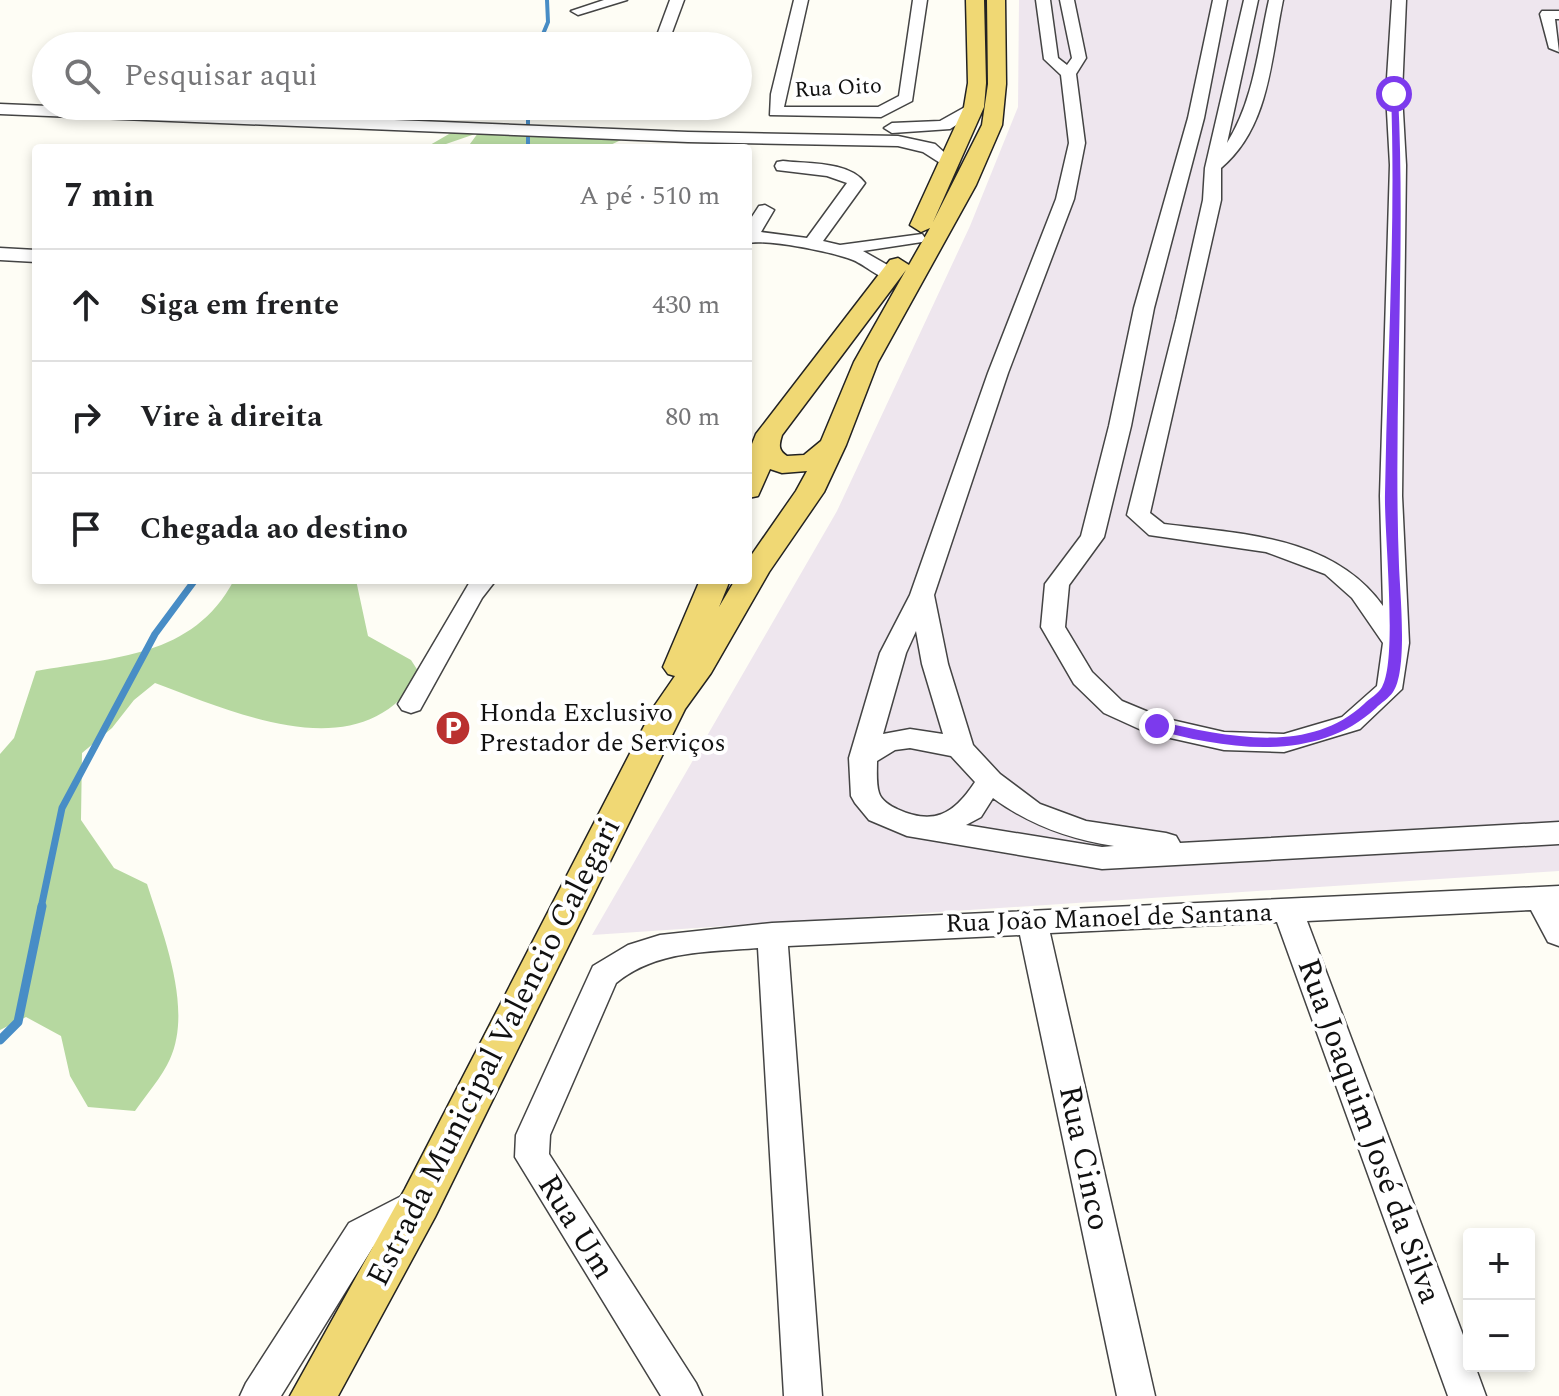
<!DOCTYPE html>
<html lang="pt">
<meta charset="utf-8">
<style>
:root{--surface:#fff;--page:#f2f2f2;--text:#202124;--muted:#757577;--line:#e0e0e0}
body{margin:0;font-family:Spectral,serif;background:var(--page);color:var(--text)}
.controls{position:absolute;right:24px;bottom:24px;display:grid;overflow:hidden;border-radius:8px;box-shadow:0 4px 12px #0003}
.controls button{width:72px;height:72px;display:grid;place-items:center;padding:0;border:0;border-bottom:2px solid var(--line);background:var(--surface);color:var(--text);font:40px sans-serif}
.stop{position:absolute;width:24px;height:24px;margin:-18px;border:6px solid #7c3aed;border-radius:50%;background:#fff}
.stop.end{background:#7c3aed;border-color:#fff;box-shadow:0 2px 8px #0008}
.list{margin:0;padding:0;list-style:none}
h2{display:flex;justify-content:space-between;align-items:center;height:104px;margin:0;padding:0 32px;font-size:34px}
h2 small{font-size:26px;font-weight:400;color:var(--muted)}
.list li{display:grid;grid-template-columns:52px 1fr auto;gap:24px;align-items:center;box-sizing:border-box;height:112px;padding:0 32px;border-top:2px solid var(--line)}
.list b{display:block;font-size:30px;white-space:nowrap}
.list em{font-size:26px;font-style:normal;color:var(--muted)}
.icon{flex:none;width:44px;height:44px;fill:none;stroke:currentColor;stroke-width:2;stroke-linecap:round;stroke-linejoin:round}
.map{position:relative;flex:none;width:1559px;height:1396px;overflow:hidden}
.search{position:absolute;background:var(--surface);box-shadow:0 4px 12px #0003;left:32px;top:32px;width:720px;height:88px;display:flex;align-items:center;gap:20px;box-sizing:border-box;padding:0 28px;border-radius:44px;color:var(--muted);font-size:30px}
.panel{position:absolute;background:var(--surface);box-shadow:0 4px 12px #0003;left:32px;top:144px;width:720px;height:440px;border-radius:8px}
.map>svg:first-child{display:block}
.industrial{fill:#eee6ee}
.forest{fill:#b6d8a0}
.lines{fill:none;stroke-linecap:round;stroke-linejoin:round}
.stream-far2{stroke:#488dc6;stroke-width:4}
.stream-far1{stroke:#488dc6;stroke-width:7}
.stream{stroke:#488dc6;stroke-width:9}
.minor-casing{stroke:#444;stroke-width:3}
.major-casing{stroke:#222;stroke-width:3}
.minor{fill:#fff;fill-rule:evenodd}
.major{fill:#f0d874;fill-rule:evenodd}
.route{fill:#7c3aed}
.labels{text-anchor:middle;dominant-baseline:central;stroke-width:8;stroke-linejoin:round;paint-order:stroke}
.far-street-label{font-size:22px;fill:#111;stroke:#fff}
.poi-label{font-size:26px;fill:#111;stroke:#fff;text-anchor:start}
.street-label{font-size:26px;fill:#111;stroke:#fff}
.near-street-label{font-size:32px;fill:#111;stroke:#fff}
</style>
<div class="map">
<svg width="1559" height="1396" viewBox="0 0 1559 1396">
<rect width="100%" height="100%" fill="#fefdf5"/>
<path class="industrial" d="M 1019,0 L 1559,0 L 1559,871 L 592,935 L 837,511 L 970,226 L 1018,107 Z"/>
<g class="forest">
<path d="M 468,123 L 626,129 L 638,132 L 604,148 L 467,148 L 478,133 L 446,144 L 430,145 Z"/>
<path d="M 234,580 L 356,580 L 368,636 L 411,660 L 420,674 C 362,772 236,713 155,683 L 134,700 L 112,728 L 82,753 L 81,820 L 114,868 L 147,884 C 163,934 193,1008 170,1059 C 162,1077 146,1095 135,1111 L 88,1107 L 70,1076 L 61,1036 L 26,1017 L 0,1030 L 0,754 L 14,738 L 36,671 C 113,657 193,658 234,580 Z"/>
</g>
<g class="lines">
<g class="stream-far2">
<path d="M 538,46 L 548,22 L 547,0"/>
<path d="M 528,106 L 528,148"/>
</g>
<path class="stream-far1" d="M 41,908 L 62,808 L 155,634 L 195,580"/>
<path class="stream" d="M 0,1040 L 18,1022 L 42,906"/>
<defs>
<g id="minor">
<path d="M 604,0 L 627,0 L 578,15 L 571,11 Z"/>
<path d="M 670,0 L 684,0 L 667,46 L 653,46 Z"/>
<path d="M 794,0 L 808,0 L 784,107 L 878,107 L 899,96 L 913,0 L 927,0 L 912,101 L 881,117 L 770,115 L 771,94 Z"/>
<path d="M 1036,0 L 1050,0 L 1058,58 L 1067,65 L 1072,58 L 1060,0 L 1074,0 L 1086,58 L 1076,74 L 1085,143 L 1074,199 L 1008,373 L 934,595 L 948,664 L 973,745 L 1000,774 L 1040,804 L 1086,821 L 1166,833 L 1176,836 L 1180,843 L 1559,822 L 1559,844 L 1102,869 L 907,836 L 869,820 L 855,803 L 851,796 L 849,758 L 880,653 L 910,595 L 988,373 L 1056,199 L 1069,143 L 1061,75 L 1044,59 ZM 916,631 L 922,664 L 943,734 L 910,729 L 883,734 L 906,653 ZM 910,748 L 951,756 L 975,782 C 954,814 934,826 897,809 C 890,806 881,800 879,793 C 876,784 877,771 877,761 L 895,750 ZM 993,798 C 1030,825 1069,839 1114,846 L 1102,847 L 966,825 L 981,817 Z"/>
<path d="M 1213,0 L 1227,0 L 1204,118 L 1154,308 L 1131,426 L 1104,537 L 1069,585 L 1065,627 L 1092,672 L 1122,701 L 1163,718 L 1224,732 L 1284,734 L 1342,717 L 1377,686 L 1383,643 L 1352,598 L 1325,574 L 1266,552 L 1149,535 L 1127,515 L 1176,320 L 1203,200 L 1205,168 L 1244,0 L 1258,0 L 1227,143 C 1254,100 1258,49 1269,0 L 1283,0 C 1271,57 1270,127 1221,168 L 1221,200 L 1150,513 L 1164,524 C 1242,534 1333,536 1383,606 L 1380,496 L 1390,165 L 1386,94 L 1392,0 L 1406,0 L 1402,94 L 1406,165 L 1402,496 L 1409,643 L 1402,689 L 1360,729 L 1284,752 L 1224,750 L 1148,733 L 1104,713 L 1074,684 L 1041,627 L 1045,584 L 1081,536 L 1109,426 L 1134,308 L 1188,118 Z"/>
<path d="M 1542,11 L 1559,11 L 1559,19 L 1555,19 L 1559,52 L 1549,48 L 1540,14 Z"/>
<path d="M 974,102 L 980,104 L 980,110 L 950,129 L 892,133 L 884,128 L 892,123 L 940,121 Z"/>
<path d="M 0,104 L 688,132 L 898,136 L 935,144 L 956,163 L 948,168 L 923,152 L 898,146 L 688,142 L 0,114 Z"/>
<path d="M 783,161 C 808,164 849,161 865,183 L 823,241 L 840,245 L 922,234 L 925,238 L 922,242 L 863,251 L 898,271 L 900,275 L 898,279 C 882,283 868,266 853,260 C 832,252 769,239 748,243 L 748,223 L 759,206 L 765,205 L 774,210 L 761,232 L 807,238 L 847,183 L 827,176 L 777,170 L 775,166 L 777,162 Z"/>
<path d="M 0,248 L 36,250 L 36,262 L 0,260 Z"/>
<path d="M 471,580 L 496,580 L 482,598 L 420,710 L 411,713 L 402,710 L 398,704 Z"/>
<path d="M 1559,886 L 1559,946 L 1548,942 L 1531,910 L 1307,921 L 1469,1351 L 1469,1366 L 1475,1366 L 1486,1396 L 1448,1396 L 1277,922 L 1050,933 L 1155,1396 L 1117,1396 L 1020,935 L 788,946 L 822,1396 L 784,1396 L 758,948 C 708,952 656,950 616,983 L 550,1135 L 549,1154 L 696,1383 L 702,1396 L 661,1396 L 515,1157 L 516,1135 L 593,966 L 628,945 L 660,935 L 772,923 Z"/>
<path d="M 417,1188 L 429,1193 L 434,1204 L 429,1215 L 373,1247 L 281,1396 L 240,1396 L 246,1383 L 349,1223 Z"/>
</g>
<path id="major" d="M 966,0 L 984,0 L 986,83 L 984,107 L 933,222 L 982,125 L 988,84 L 987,0 L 1005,0 L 1006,84 L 1002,125 L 976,185 L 878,362 L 846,445 L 824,492 L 769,572 L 711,673 L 685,709 L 435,1217 L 338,1396 L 290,1396 L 405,1189 L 655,705 L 675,676 L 668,674 L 663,667 L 700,580 L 730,580 L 719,607 L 735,580 L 748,580 L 748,560 L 796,491 L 807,471 L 782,473 L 770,469 L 758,496 L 748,498 L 748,454 L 756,434 L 890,260 L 898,258 L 909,265 L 930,228 L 921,232 L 910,225 L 964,107 L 968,83 ZM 906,270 L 854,362 L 821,441 L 804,455 L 787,456 C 778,450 779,445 782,435 Z"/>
</defs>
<use href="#minor" class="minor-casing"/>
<use href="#major" class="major-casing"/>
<use href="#minor" class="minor"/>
<use href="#major" class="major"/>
</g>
<path class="route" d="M 1394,92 L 1398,94 C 1406,251 1393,409 1399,566 C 1400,593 1408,671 1393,692 C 1389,698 1381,703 1376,708 C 1316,764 1225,749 1152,729 L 1152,722 L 1157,721 C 1225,736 1308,756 1364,704 C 1369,699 1379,693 1382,687 C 1398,659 1384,533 1385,494 C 1387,361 1396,228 1391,94 Z"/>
<defs>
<symbol id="parking-disc" viewBox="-11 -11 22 22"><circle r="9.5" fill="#ba3130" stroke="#fff"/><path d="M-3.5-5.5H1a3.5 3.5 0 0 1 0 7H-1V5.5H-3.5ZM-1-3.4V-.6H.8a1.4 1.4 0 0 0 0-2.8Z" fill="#fff"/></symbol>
</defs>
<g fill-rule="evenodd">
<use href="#parking-disc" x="433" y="708" width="40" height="40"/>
</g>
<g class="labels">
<g class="far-street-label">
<text transform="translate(838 88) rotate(-3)">Rua Oito</text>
</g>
<g class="poi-label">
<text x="479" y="713">Honda Exclusivo<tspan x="479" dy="30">Prestador de Serviços</tspan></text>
</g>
<g class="street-label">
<text transform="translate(1109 918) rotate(-2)">Rua João Manoel de Santana</text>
</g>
<g class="near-street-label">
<text transform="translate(494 1052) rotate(-63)">Estrada Municipal Valencio Calegari</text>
<text transform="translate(1369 1131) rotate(70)">Rua Joaquim José da Silva</text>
<text transform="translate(1084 1158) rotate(78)">Rua Cinco</text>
<text transform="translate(576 1227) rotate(58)">Rua Um</text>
</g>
</g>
</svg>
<div class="controls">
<button>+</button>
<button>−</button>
</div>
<div class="stop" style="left:1394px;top:94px"></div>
<div class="stop end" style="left:1157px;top:726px"></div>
<div class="search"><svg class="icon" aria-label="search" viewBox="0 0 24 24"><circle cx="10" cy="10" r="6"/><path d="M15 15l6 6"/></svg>Pesquisar aqui</div>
<section class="panel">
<h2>7 min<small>A pé · 510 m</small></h2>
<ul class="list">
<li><svg class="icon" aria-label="ahead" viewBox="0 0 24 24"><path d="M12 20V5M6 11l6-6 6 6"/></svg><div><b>Siga em frente</b></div><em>430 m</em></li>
<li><svg class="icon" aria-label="right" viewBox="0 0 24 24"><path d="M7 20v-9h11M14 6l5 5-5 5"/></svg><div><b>Vire à direita</b></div><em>80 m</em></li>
<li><svg class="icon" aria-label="arrive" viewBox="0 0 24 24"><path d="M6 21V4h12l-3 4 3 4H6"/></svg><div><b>Chegada ao destino</b></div></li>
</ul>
</section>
</div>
